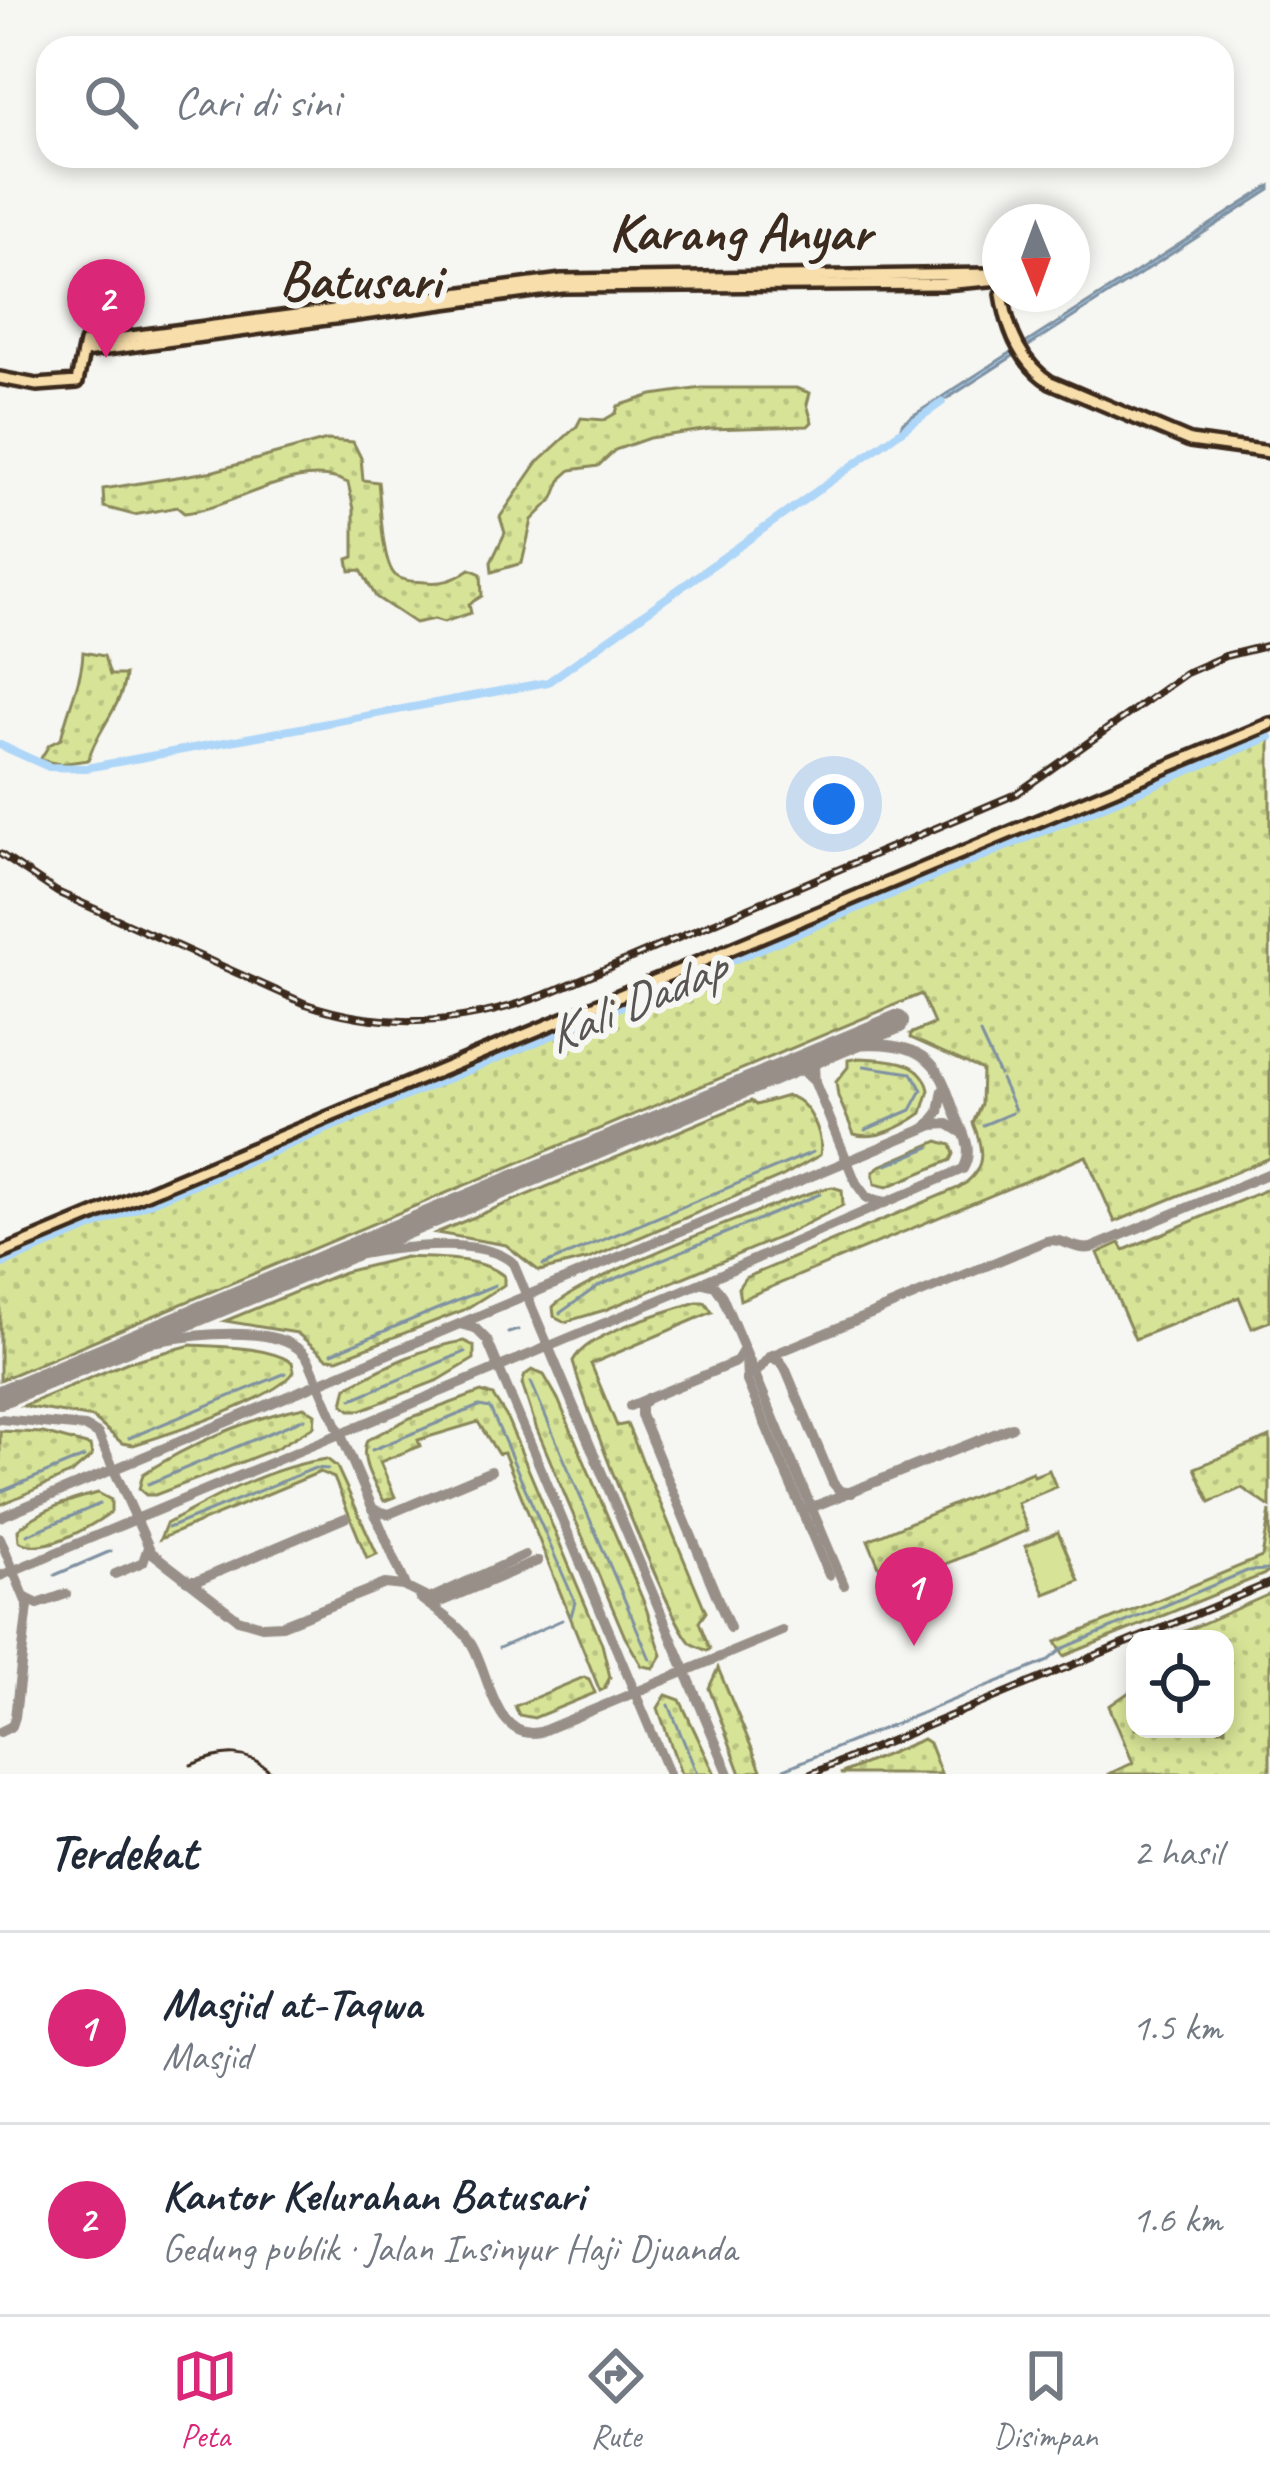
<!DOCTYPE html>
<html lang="id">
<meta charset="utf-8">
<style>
:root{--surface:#fff;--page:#f6f6f7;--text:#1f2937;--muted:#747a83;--line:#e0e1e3;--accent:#db2777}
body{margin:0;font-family:Caveat,sans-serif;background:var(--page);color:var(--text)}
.controls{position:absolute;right:36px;bottom:36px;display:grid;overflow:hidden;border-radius:24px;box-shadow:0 6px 18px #0003}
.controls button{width:108px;height:108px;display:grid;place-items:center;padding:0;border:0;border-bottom:3px solid var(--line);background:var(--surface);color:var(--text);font:60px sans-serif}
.compass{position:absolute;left:982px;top:204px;width:108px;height:108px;border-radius:50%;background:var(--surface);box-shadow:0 6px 18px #0003;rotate:179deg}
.you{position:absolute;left:834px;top:804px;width:42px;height:42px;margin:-30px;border:9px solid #fff;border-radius:50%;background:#1a73e8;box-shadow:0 0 0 18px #1a73e833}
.badge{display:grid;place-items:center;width:78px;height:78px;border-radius:50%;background:var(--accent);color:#fff;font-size:39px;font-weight:700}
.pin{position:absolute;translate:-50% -99px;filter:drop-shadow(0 3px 6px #0008)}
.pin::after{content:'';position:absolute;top:63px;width:42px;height:36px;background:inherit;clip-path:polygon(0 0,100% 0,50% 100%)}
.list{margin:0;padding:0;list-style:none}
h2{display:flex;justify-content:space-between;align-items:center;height:156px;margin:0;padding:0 48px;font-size:51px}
h2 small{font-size:39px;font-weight:400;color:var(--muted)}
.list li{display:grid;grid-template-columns:78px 1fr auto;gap:36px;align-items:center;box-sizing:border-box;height:192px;padding:0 48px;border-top:3px solid var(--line)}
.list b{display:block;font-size:45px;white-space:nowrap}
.list p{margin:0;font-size:39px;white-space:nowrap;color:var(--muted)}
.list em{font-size:39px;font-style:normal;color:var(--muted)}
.icon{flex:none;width:66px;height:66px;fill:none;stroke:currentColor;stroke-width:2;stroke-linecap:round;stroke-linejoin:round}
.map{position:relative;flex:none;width:1270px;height:1774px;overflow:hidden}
.search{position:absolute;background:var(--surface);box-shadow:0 6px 18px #0003;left:36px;right:36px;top:36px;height:132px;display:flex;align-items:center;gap:30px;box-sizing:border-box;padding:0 42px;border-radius:36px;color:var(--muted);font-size:45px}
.sheet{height:540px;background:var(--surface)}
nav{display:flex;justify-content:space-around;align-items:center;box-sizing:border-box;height:168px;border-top:3px solid var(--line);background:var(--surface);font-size:33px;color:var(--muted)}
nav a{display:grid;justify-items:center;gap:6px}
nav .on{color:var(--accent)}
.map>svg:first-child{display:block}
.grass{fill:url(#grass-dots);stroke:#89875a;stroke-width:3}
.garden{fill:#d7e497;stroke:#89875a;stroke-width:3}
.water{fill:url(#water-ripples);stroke:#7f91a1;stroke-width:3}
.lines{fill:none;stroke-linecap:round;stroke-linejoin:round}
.stream{stroke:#7f91a1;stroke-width:3}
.river{stroke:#add6f8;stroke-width:8}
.taxiway{stroke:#989088;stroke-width:10}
.runway{stroke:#989088;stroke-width:24}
.major-casing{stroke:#3b2a1e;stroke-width:18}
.major{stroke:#f8deab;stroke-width:9}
.tram{stroke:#3b2a1e;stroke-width:3}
.rail-casing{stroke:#3b2a1e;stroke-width:8}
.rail{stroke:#f6f6f2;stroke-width:3;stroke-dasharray:9;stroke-linecap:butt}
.labels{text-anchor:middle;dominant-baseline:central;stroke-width:12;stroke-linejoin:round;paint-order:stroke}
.water-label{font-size:51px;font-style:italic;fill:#585554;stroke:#f6f6f2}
.quarter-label{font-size:54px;font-weight:bold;fill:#3b2a1e;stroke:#f6f6f2}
</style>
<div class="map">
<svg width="1270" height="1774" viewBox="0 0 1270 1774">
<defs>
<pattern id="grass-dots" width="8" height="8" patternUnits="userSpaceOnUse" patternTransform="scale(3)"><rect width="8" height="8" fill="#d7e497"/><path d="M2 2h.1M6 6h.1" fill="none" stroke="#b9c482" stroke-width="1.8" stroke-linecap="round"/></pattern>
<pattern id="water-ripples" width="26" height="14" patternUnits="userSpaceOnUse" patternTransform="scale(3)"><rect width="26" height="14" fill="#add6f8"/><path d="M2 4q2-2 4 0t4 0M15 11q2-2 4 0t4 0" fill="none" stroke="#96b8d4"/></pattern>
</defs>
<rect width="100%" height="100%" fill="#f6f6f2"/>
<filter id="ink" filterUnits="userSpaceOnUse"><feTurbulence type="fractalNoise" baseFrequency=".00833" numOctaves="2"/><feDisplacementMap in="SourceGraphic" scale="24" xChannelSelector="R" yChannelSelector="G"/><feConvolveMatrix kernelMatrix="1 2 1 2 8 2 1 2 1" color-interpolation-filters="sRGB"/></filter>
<g filter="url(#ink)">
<g class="grass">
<path d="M 702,388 L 796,388 L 810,393 L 807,404 L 812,422 L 808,426 L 710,429 L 649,438 L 615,450 L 598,466 L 571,470 L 562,478 L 554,498 L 532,520 L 522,563 L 492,572 L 491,562 L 505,533 L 500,517 L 538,462 L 577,426 L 581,418 L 604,420 L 616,413 L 618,406 L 652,395 Z"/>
<path d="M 327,440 L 353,442 L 361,458 L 363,480 L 378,482 C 381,503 381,564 396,576 C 405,582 415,581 425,582 C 443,584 455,580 470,569 L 481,574 L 482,596 L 469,604 L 471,613 L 444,622 L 434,619 L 415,623 L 376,597 L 361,570 L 350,571 L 348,559 L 354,557 L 354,509 L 348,483 C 298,458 236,508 184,513 L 177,507 L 134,515 L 104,507 L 103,489 L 214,471 Z"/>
<path d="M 83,652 L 104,656 L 110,675 L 125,675 C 123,706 97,729 88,760 L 60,764 L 40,760 L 49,745 L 61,739 C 67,709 82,682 83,652 Z"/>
<path d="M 1270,730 L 1270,1158 L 1115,1222 L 1086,1156 L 740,1300 L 738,1288 L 745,1278 L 958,1188 C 987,1171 984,1150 973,1123 L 981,1104 L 982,1070 L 911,1038 L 910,1034 L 934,1024 L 921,994 L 0,1380 L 0,1259 Z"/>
<path d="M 860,1058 C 888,1060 922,1058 929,1090 L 922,1113 C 904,1126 876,1141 854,1134 L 838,1096 L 836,1082 L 848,1067 L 848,1060 Z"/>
<path d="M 787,1096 C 808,1099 824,1134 820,1155 L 781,1177 L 589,1259 L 539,1271 L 506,1245 L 436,1233 L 751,1101 L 756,1105 Z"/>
<path d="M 938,1141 L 951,1145 L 954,1154 L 951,1160 L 887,1187 L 875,1184 L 873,1173 L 878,1167 Z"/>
<path d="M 832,1187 L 842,1190 L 843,1205 L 787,1234 L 605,1310 L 565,1322 L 554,1316 L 553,1307 C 576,1280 791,1195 832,1187 Z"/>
<path d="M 1270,1188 L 1270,1321 L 1252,1328 L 1239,1297 L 1135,1339 L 1098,1253 L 1120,1243 L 1124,1250 Z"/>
<path d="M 405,1257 C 434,1259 481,1256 504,1276 L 504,1285 L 464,1310 L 338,1359 L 327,1358 L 297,1333 L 225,1321 L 344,1272 Z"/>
<path d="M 697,1302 L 705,1302 L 712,1312 L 591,1364 L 617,1426 L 627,1424 L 706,1612 L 699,1622 L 710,1649 L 707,1651 C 705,1650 693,1645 691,1643 C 670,1623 580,1396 573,1361 C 587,1333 667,1311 697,1302 Z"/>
<path d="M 464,1341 L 474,1346 L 474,1359 L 439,1380 L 361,1410 L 350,1410 L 343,1404 L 347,1387 C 384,1367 423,1347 464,1341 Z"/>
<path d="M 191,1345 C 224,1347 263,1346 292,1362 L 294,1372 C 274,1400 169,1434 133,1445 L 122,1443 L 93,1418 L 23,1406 L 128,1362 Z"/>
<path d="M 532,1370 L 544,1375 L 558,1399 L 645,1605 L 662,1655 L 654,1668 L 642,1666 L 625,1637 L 536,1427 L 522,1384 L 525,1375 Z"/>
<path d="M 481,1392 L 493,1396 L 506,1416 L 602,1644 L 610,1677 L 604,1689 L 600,1691 L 504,1453 L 498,1454 L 478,1422 L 418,1440 L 420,1446 L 380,1462 L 395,1497 L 384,1501 C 375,1485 358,1460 367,1440 L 410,1418 Z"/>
<path d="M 304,1407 L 315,1414 L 314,1426 L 273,1450 L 155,1495 L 146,1495 L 139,1489 L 143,1474 C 190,1444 249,1418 304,1407 Z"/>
<path d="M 0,1431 L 43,1433 L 90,1446 L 92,1456 L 72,1473 L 0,1505 Z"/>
<path d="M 1270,1437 L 1270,1507 L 1242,1488 L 1210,1502 L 1195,1468 Z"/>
<path d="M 327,1459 L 337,1467 L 377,1554 L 367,1558 L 334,1478 L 320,1472 L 160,1539 L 166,1524 C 214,1497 272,1466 327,1459 Z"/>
<path d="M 1049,1470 L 1056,1487 L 1017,1503 L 1028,1530 L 888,1588 L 868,1540 L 1032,1472 L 1034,1476 Z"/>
<path d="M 98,1493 L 111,1500 L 111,1512 C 90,1527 42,1556 19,1541 L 18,1530 C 39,1510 70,1500 98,1493 Z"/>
<path d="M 1270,1511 L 1270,1572 L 1064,1656 L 1056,1642 L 1262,1557 Z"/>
<path d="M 1270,1594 L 1270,1774 L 1108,1774 L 1133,1763 L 1109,1706 L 1135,1688 L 1135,1729 L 1225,1729 L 1225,1639 L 1167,1639 Z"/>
<path d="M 718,1668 L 761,1770 L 741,1774 L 709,1688 Z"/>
<path d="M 584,1677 L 589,1679 L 595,1693 L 534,1718 L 519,1715 L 515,1706 Z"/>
<path d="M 666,1695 L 680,1700 L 715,1774 L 681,1774 L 658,1708 Z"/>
<path d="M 923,1739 L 929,1743 L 941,1774 L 840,1774 Z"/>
</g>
<path class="garden" d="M 1058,1532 L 1079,1581 L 1045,1594 L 1025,1546 Z"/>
<path class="water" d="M 1270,186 L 1270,190 L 900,429 L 903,422 Z"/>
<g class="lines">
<g class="stream">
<path d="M 980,1034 L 999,1075"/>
<path d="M 864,1066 L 912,1073 L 922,1090 L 911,1110 L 865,1130"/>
<path d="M 1001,1079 L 1015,1110"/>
<path d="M 983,1125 L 1012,1113"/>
<path d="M 887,1165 L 930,1147"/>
<path d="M 543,1265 L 813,1152"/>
<path d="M 560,1313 L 598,1286 L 820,1194"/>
<path d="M 508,1333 L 518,1330"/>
<path d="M 332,1353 L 495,1285"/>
<path d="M 531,1382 L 650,1659"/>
<path d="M 352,1399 L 465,1352"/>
<path d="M 129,1438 L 286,1373"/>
<path d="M 372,1450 L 479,1406 L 490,1408 L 575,1602 L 571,1616"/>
<path d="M 148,1484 L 305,1418"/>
<path d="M 0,1492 L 84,1457"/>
<path d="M 168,1528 L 315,1468 L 328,1469"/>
<path d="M 27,1535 L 100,1504"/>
<path d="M 55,1575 L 111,1551"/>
<path d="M 499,1648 L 562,1620"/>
<path d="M 669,1705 L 697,1774"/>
<path d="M 772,1774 L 1046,1662 L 1064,1648 L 1247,1571 L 1268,1570 L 1270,1547"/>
</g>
<g class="river">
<path d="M 0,745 L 49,767 L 86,768 L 548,682 L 942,402"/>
<path d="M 0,1265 L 1270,737"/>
</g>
<g class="taxiway">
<path d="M 821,1053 L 814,1066 L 815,1083 L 856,1183 L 867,1198 L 886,1202"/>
<path d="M 788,1067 L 802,1070 L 813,1080"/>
<path d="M 927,1127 L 939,1112 L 943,1090"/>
<path d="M 319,1264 C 362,1251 478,1231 513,1263 L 729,1774"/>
<path d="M 703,1283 L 715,1286 L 722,1296 L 844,1585"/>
<path d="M 463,1325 L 475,1328 L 487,1340 L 669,1774"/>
<path d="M 104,1354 C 146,1340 284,1313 309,1361 L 407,1588"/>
<path d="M 746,1357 L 747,1381 L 829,1575"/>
<path d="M 769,1358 L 780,1361 L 785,1368 L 833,1483 L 840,1491 L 852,1493"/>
<path d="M 755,1374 L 770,1356 L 1046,1241 C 1063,1237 1074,1251 1091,1248 L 1270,1173"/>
<path d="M 648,1398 L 641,1406 L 641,1415 L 730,1628"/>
<path d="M 630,1406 L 736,1362 L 744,1349"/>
<path d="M 0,1419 L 85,1427 L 98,1434 L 151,1552 L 238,1619 L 262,1626 L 282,1625 L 385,1584 L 403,1586 L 429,1599 L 525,1555"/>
<path d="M 810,1508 L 1012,1427"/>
<path d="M 372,1509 L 389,1514 L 491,1471"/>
<path d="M 0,1517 L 933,1125 L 948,1124 L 961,1132"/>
<path d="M 0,1538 L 28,1606 L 15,1717 L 12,1726 L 0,1732"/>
<path d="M 115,1574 L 143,1562 L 148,1547"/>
<path d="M 0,1576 L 698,1284 L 963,1169 C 974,1150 964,1134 956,1115 C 949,1098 944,1076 931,1063 C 909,1039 858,1042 830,1050"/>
<path d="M 187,1581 L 197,1581 L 345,1518"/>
<path d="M 26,1598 L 38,1604 L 66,1594"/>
<path d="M 420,1598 C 438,1612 459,1624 471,1643 C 489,1671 494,1742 540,1732 L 782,1631"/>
<path d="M 438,1603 L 538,1561"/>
</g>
<path class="runway" d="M 0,1397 L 897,1022"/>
<defs>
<g id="major">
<path d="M 1002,294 C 1007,327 1020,363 1050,382 L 1190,441 L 1270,452"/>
<path d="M 84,352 L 562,287 L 943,284 L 1000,279"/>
<path d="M 0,378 L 37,385 L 77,382 L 85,343 L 562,280 L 990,274 L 1000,277"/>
<path d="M 0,1254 L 1270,724"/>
</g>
</defs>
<use href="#major" class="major-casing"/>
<use href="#major" class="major"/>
<path class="tram" d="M 191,1765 C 222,1752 248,1748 273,1774"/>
<defs>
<g id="rail">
<path d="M 0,854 L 57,892 L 306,1004 C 386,1031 465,1025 544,995 L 1016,794 L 1186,673 L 1225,656 L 1270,645"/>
<path d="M 1136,1639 L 1270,1583"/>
<path d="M 811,1774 L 1135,1639"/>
</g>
</defs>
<use href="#rail" class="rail-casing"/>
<use href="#rail" class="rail"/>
</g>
</g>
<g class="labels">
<g class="water-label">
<text transform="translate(635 1001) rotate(-23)">Kali Dadap</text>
</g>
<g class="quarter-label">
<text x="740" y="232">Karang Anyar</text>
<text x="360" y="280">Batusari</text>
</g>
</g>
</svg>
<div class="controls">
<button><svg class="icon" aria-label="locate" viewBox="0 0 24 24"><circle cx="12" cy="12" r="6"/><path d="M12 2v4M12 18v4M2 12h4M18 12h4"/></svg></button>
</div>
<svg class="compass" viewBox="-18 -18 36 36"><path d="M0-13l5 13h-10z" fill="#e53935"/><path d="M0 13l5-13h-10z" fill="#747a83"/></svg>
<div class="you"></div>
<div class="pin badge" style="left:914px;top:1646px">1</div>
<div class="pin badge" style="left:106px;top:358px">2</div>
<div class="search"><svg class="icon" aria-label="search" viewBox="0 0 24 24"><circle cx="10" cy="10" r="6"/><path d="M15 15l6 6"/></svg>Cari di sini</div>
</div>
<section class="sheet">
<h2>Terdekat<small>2 hasil</small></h2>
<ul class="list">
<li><span class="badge">1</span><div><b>Masjid at-Taqwa</b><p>Masjid</p></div><em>1.5 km</em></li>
<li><span class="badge">2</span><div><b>Kantor Kelurahan Batusari</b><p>Gedung publik · Jalan Insinyur Haji Djuanda</p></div><em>1.6 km</em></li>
</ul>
</section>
<nav>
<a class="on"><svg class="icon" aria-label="map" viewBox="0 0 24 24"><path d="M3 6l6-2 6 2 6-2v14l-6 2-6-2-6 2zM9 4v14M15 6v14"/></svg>Peta</a>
<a><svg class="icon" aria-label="directions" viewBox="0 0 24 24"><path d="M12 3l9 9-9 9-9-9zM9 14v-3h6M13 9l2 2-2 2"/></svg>Rute</a>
<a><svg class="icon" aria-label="saved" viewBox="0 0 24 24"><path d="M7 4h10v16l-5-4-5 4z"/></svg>Disimpan</a>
</nav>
